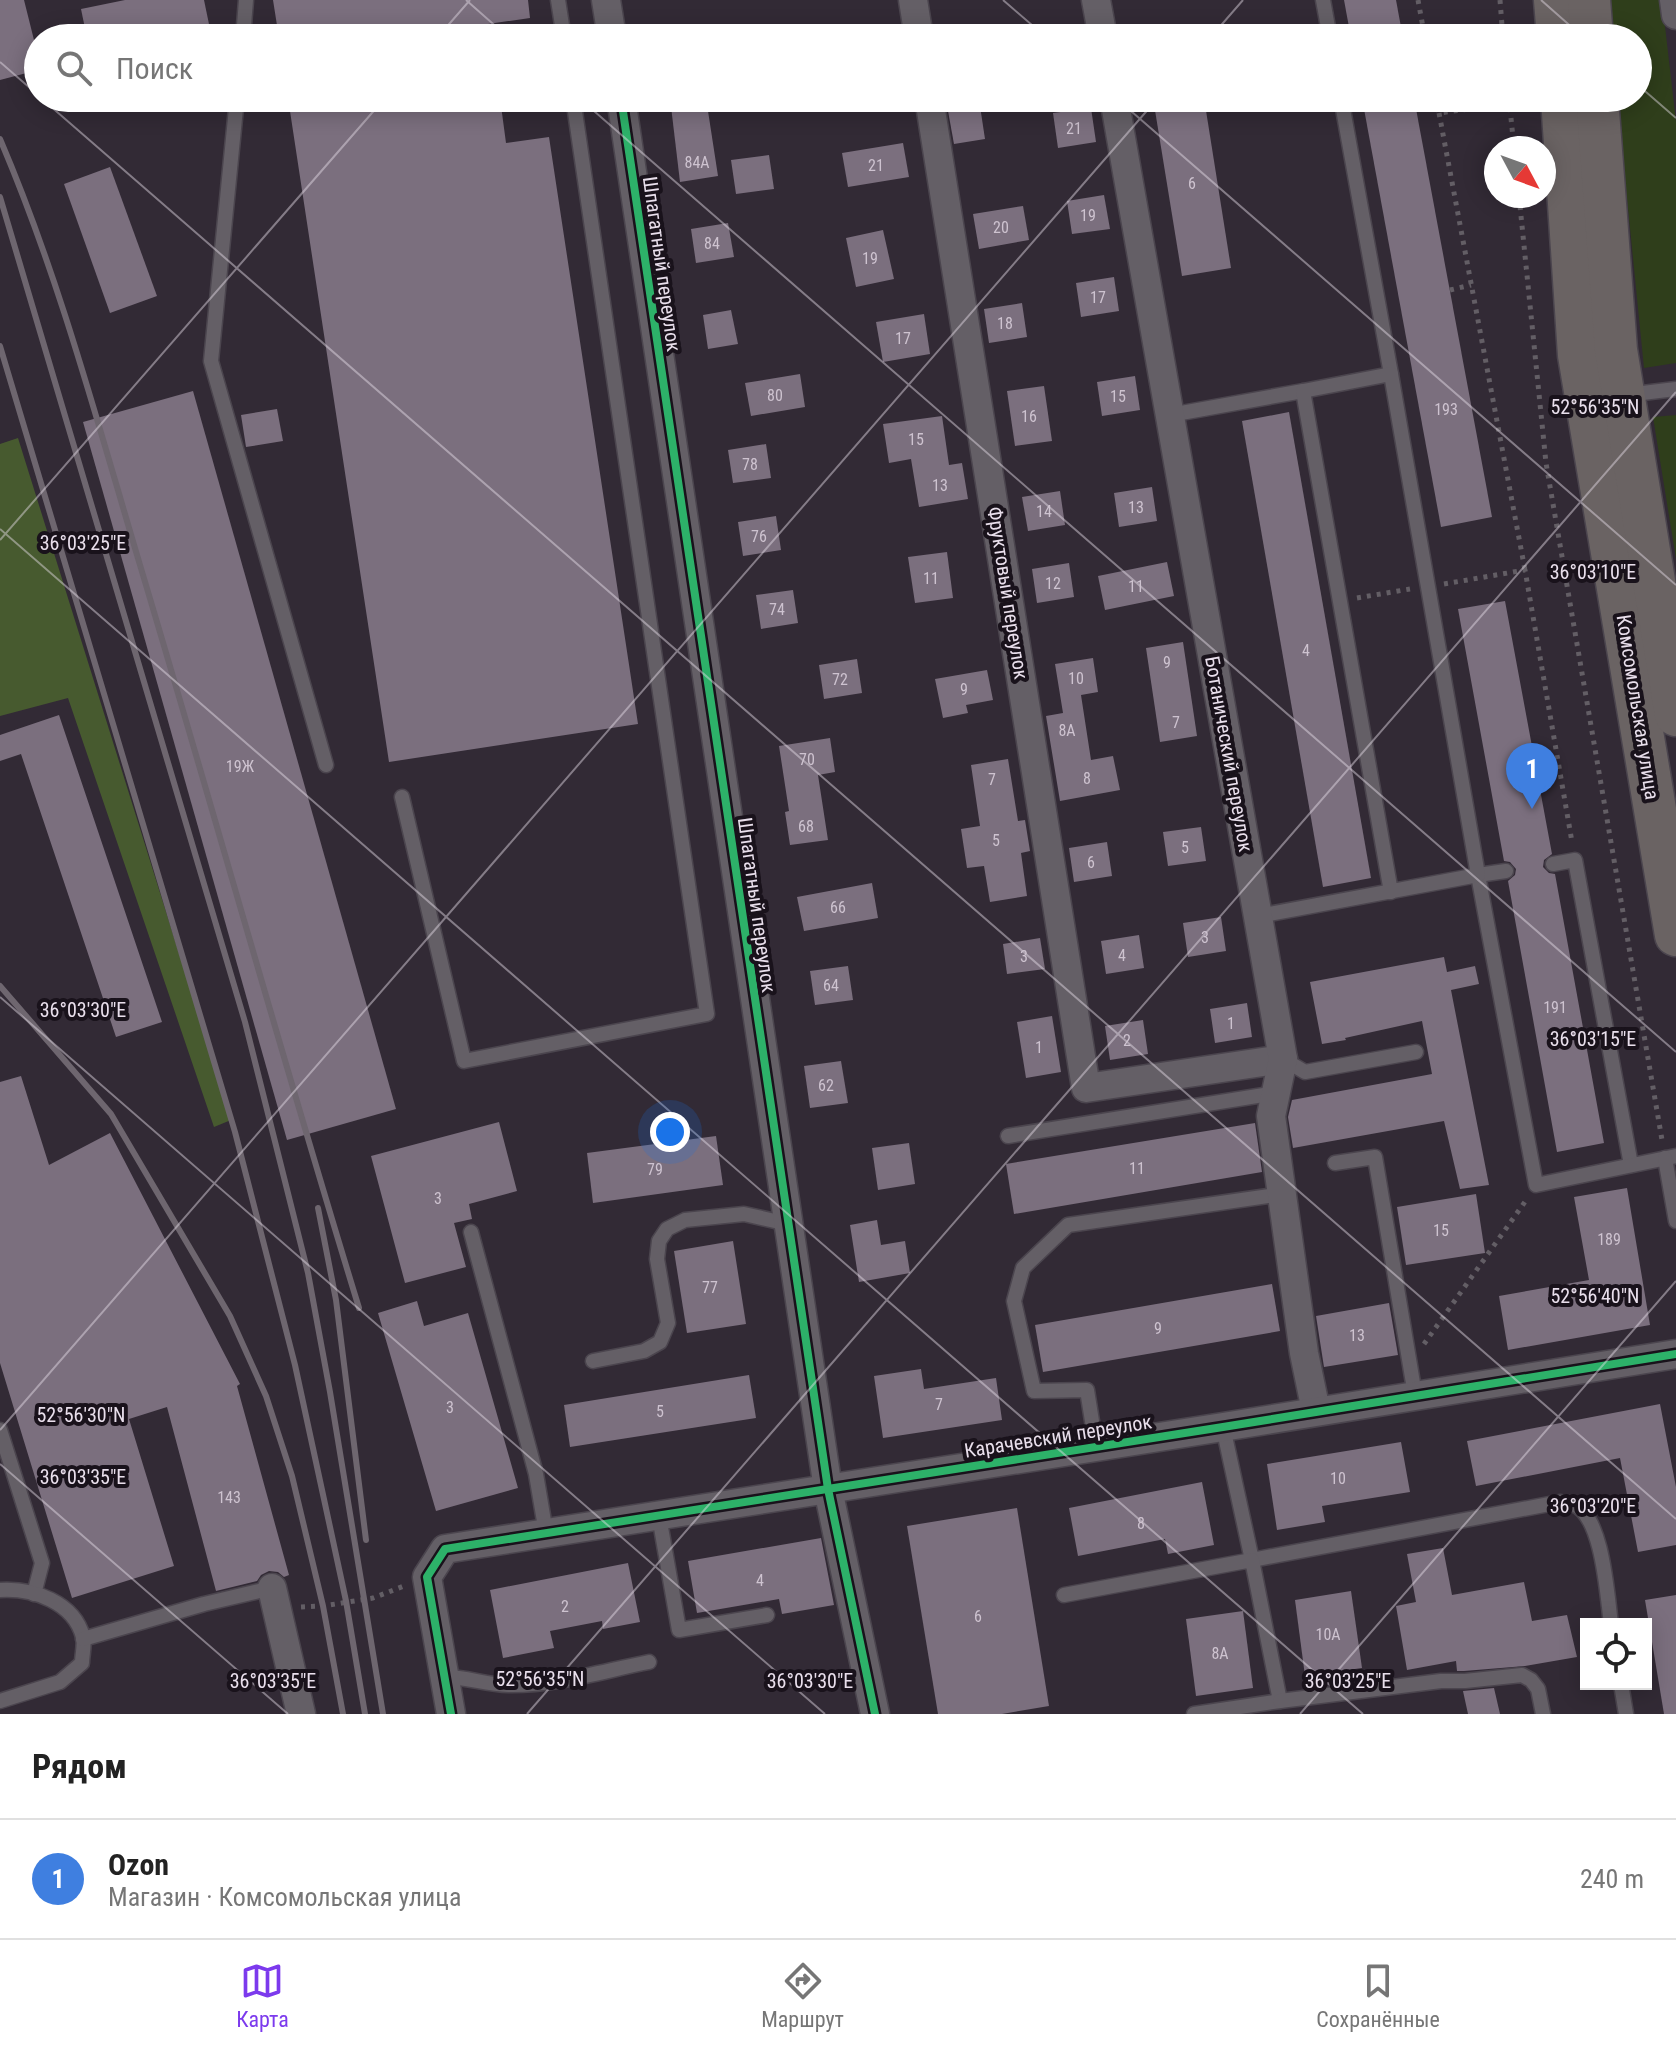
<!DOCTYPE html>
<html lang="ru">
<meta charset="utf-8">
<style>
:root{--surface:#fff;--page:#f6f6f6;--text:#222;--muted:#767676;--line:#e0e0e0;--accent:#7c3aed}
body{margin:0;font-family:"Roboto Condensed",sans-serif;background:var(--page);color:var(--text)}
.controls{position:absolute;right:24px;bottom:24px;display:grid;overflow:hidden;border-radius:0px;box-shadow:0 4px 20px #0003}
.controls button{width:72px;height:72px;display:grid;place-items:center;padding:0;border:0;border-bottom:2px solid var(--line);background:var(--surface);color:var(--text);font:40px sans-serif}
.compass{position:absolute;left:1484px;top:136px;width:72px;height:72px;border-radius:50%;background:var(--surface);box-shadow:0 4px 20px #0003;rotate:131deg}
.you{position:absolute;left:670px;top:1132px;width:28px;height:28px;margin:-20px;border:6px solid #fff;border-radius:50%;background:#1a73e8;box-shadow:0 0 0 12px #1a73e833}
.badge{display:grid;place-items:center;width:52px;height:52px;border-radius:50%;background:var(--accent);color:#fff;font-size:26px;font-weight:700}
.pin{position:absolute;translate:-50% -66px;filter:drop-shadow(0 2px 4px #0008)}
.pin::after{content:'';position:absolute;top:42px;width:28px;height:24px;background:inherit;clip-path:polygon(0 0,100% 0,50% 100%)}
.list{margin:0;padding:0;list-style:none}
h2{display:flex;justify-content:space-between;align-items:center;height:104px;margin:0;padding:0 32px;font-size:34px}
h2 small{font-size:26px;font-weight:400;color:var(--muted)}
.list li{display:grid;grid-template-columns:52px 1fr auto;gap:24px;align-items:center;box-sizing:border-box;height:120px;padding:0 32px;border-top:2px solid var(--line)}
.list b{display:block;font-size:30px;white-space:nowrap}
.list p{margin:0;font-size:26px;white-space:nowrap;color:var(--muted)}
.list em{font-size:26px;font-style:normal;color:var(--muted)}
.icon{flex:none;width:44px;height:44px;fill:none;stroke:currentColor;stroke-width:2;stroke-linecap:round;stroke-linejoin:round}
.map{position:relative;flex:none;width:1676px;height:1714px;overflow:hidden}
.search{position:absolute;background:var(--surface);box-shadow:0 4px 20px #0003;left:24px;right:24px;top:24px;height:88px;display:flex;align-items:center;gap:20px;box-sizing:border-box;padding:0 28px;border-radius:44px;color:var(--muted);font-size:30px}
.sheet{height:224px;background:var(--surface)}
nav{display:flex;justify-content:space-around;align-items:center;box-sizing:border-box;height:112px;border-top:2px solid var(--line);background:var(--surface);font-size:22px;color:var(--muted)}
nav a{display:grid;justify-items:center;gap:4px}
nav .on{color:var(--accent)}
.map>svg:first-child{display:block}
.green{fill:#2f3e1b}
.forest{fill:#475a2f}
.building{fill:#7b6f7e}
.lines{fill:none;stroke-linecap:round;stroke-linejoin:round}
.service-casing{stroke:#4b454e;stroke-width:17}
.minor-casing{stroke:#4b454e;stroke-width:31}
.primary-casing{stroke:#4b454e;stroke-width:45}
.path{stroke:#635e65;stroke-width:5;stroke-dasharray:4 6;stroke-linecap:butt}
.service{stroke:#645f66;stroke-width:14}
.minor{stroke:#645f66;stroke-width:28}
.primary{stroke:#6a6363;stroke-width:42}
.rail{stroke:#6e666f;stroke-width:6}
.cycleway-casing{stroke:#19121b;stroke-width:13}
.cycleway{stroke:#2db169;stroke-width:8}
.ticks{fill:none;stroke:#e9dfec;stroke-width:2;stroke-opacity:0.45}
.labels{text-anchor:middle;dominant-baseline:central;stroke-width:8;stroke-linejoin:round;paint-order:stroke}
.number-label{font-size:16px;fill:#cec3d0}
.street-label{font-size:20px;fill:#e9dfec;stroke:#19121b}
.ticks-label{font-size:20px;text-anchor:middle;fill:#e9dfec;stroke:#19121b;stroke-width:8;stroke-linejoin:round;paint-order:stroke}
</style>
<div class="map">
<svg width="1676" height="1714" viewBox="0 0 1676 1714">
<rect width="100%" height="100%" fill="#322a35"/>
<g class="green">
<path d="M 1610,0 L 1662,0 L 1676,122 L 1676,363 L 1644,368 L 1617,98 L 1638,98 L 1638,38 L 1612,38 Z"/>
<path d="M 1676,415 L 1676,559 L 1653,417 Z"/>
</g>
<path class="forest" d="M 18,438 L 231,1120 L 214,1127 L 68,698 L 0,716 L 0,444 Z"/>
<g class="building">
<path d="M 0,0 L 24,0 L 38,56 L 38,70 L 0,80 Z"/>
<path d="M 125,0 L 204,0 L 210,29 L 168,38 L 87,38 L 81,9 Z"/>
<path d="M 273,0 L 528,0 L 530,18 L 488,24 L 490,38 L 279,38 Z"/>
<path d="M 1344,0 L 1396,0 L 1403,38 L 1351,38 Z"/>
<path d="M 288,98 L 500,98 L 506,143 L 549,137 L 638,724 L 389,762 Z"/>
<path d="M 670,98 L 706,98 L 718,176 L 680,182 Z"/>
<path d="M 1153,98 L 1204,98 L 1231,268 L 1182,276 Z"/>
<path d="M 1362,98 L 1414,98 L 1492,517 L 1441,527 Z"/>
<path d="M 980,106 L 985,139 L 954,144 L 948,111 Z"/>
<path d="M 1091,108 L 1096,142 L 1058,148 L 1053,113 Z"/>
<path d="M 903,143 L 909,177 L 848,187 L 842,153 Z"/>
<path d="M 769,155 L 774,189 L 736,194 L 731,160 Z"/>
<path d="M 110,167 L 157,296 L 110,313 L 64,184 Z"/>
<path d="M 1104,195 L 1110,229 L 1072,234 L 1067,201 Z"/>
<path d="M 1023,206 L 1029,240 L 979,249 L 973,214 Z"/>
<path d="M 728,223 L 734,257 L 696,263 L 691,229 Z"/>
<path d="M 883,230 L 894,279 L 856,287 L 846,238 Z"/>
<path d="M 1114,277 L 1119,311 L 1081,317 L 1076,283 Z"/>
<path d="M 1022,303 L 1027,337 L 989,343 L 984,309 Z"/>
<path d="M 731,310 L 738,344 L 708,349 L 703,315 Z"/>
<path d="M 924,314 L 930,354 L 883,362 L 876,322 Z"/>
<path d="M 800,374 L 805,407 L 751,416 L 745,383 Z"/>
<path d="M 1135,376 L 1140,410 L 1102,416 L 1097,382 Z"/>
<path d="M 1044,386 L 1052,441 L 1015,446 L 1007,391 Z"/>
<path d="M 193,391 L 396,1109 L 287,1140 L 83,422 Z"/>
<path d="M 277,409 L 283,441 L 246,447 L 241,415 Z"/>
<path d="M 1289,412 L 1371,878 L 1323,887 L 1242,421 Z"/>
<path d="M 942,416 L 949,465 L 962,463 L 968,499 L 919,507 L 911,459 L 889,463 L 883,424 Z"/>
<path d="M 766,444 L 771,478 L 733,483 L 728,450 Z"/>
<path d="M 1152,487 L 1157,521 L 1119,527 L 1114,493 Z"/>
<path d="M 1060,491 L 1065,525 L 1028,531 L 1022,497 Z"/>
<path d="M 776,516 L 781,550 L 743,556 L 738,522 Z"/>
<path d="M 947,552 L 953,598 L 915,603 L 908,557 Z"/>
<path d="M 1167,562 L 1174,596 L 1105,610 L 1098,576 Z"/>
<path d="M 1069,563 L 1074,597 L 1037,603 L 1032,569 Z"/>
<path d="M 793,590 L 798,623 L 761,629 L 756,595 Z"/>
<path d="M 1505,601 L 1552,854 L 1544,860 L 1543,867 L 1549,873 L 1555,874 L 1604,1143 L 1557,1152 L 1508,881 L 1515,875 L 1516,869 L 1510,862 L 1504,861 L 1458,609 Z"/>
<path d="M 1183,642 L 1197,736 L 1160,742 L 1146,648 Z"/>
<path d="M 1093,658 L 1098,692 L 1081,695 L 1091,760 L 1113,756 L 1120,790 L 1060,801 L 1046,716 L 1063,713 L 1055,664 Z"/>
<path d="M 857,659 L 862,693 L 824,699 L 819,665 Z"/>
<path d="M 987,670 L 993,700 L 966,705 L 968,713 L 943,718 L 935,679 Z"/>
<path d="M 59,715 L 162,1022 L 116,1037 L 21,754 L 0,761 L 0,735 Z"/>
<path d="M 830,738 L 835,772 L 818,775 L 828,840 L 790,845 L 785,812 L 789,811 L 779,746 Z"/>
<path d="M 1008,759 L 1018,821 L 1025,820 L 1030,851 L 1021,853 L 1027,896 L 990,902 L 984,866 L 967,868 L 961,829 L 980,826 L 971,765 Z"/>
<path d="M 1201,827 L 1206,861 L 1168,866 L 1163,832 Z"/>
<path d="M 1107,842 L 1112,876 L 1074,882 L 1069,848 Z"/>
<path d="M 872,883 L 878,918 L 804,931 L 797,897 Z"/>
<path d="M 1221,917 L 1226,951 L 1188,957 L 1183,923 Z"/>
<path d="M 1139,935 L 1144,968 L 1106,974 L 1101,941 Z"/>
<path d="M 1040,938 L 1045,969 L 1007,974 L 1003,944 Z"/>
<path d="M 1444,957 L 1447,972 L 1475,966 L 1479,984 L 1451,990 L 1489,1185 L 1460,1189 L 1444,1121 L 1293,1148 L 1288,1117 L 1292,1100 L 1432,1074 L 1422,1021 L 1345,1038 L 1346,1040 L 1322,1044 L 1310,982 Z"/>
<path d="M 848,966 L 853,1000 L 815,1005 L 810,971 Z"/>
<path d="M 1247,1003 L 1252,1037 L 1215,1043 L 1210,1009 Z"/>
<path d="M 1052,1016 L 1061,1072 L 1026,1078 L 1017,1022 Z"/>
<path d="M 1143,1020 L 1148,1054 L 1110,1060 L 1105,1026 Z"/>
<path d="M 841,1061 L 848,1103 L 810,1108 L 804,1066 Z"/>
<path d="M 21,1076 L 49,1165 L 110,1133 L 240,1384 L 237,1386 L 289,1575 L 284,1577 L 278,1572 L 269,1571 L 261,1575 L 257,1581 L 216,1591 L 167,1407 L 129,1419 L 174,1566 L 72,1598 L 0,1363 L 0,1082 Z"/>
<path d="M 499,1122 L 517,1191 L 469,1204 L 472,1219 L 454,1223 L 466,1267 L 405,1283 L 371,1156 Z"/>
<path d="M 1255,1123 L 1262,1172 L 1014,1214 L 1006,1164 Z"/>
<path d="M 716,1136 L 723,1185 L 593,1203 L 587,1153 Z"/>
<path d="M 909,1143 L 915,1184 L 878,1190 L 872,1148 Z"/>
<path d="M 1627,1188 L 1650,1325 L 1508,1350 L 1499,1296 L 1589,1280 L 1574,1197 Z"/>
<path d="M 1476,1194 L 1485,1253 L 1406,1265 L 1397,1207 Z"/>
<path d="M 877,1220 L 881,1245 L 905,1241 L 910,1273 L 859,1282 L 850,1225 Z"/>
<path d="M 733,1241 L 746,1324 L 687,1333 L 674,1251 Z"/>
<path d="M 1272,1284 L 1280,1331 L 1043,1372 L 1035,1325 Z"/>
<path d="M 417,1301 L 424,1326 L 468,1313 L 518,1488 L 436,1511 L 378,1313 Z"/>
<path d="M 1389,1303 L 1398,1355 L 1324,1367 L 1316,1316 Z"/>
<path d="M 921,1369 L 924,1389 L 996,1378 L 1002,1420 L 883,1438 L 874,1376 Z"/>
<path d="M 749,1375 L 756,1418 L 570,1447 L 564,1405 Z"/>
<path d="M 1660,1404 L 1676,1487 L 1676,1545 L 1638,1552 L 1620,1458 L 1476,1486 L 1467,1441 Z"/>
<path d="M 1401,1442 L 1410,1492 L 1322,1506 L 1325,1522 L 1277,1530 L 1267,1464 Z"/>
<path d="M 1202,1482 L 1214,1545 L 1168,1554 L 1165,1539 L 1078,1556 L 1069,1508 Z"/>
<path d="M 1017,1508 L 1049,1706 L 1002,1714 L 938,1714 L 907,1526 Z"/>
<path d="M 821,1538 L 834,1605 L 782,1614 L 779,1599 L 697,1613 L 688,1561 Z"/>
<path d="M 1443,1548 L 1452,1595 L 1524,1582 L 1532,1621 L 1567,1615 L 1577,1657 L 1525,1666 L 1464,1671 L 1457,1671 L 1456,1661 L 1407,1670 L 1396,1606 L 1416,1602 L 1407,1554 Z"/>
<path d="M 628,1563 L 640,1622 L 603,1629 L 602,1621 L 550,1631 L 554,1648 L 503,1658 L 490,1590 Z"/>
<path d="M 1351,1591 L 1362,1668 L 1305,1676 L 1295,1600 Z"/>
<path d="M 1676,1595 L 1676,1714 L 1664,1714 L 1645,1600 Z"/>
<path d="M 1243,1611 L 1253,1688 L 1196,1696 L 1186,1619 Z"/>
<path d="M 1494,1688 L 1500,1714 L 1468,1714 L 1463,1691 Z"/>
</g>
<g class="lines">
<defs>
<g id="service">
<path d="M 558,0 L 564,38"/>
<path d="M 1323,0 L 1330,38"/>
<path d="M 243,38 L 246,0"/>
<path d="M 237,98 L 211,361 L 326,765"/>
<path d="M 1341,98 L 1391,374"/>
<path d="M 1626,395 L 1676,389"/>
<path d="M 1170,415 L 1303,391"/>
<path d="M 402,797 L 464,1061 L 707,1014 L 573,98"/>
<path d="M 1553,864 L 1575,860 L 1631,1165"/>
<path d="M 1506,871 L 1478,875 L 1536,1185 L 1676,1156"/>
<path d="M 1258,916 L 1478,875 L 1391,374 L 1303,391 L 1391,892"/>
<path d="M 1283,1059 L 1305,1072 L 1416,1052"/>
<path d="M 1008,1136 L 1276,1093"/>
<path d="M 1665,1158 L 1676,1221"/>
<path d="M 1335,1163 L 1375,1157 L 1415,1395"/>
<path d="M 471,1232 L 536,1474 L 546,1533"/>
<path d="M 593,1361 L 644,1351 L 660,1342 L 668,1323 L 657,1259 L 659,1241 L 667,1229 L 685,1220 L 744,1214 L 788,1224"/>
<path d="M 1223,1427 L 1252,1560 L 1560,1502 C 1564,1503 1569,1503 1573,1504 C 1603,1516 1607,1595 1611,1624"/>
<path d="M 0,1430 L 42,1563 L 34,1594"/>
<path d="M 1096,1446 L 1087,1390 L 1034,1391 L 1014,1301 L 1023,1268 L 1068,1225 L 1282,1194"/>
<path d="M 659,1516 L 679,1630 L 767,1615"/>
<path d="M 0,1590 C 33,1588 74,1602 83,1637 C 85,1645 82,1655 82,1663 L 60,1682 L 0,1701"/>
<path d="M 1064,1595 L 1252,1560 L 1280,1701 L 1194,1714"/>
<path d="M 83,1639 L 204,1604 L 272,1588"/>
<path d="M 446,1677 C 467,1677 487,1685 508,1685 C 555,1686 603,1671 649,1662"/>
<path d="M 1621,1684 L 1626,1714"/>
<path d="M 1280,1701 L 1441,1681 L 1465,1681 L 1522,1675 L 1531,1680 L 1538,1689 L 1543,1714"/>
</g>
<g id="minor">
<path d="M 606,0 L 612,38"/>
<path d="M 913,0 L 919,38"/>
<path d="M 1096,0 L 1103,38"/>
<path d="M 1674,0 L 1676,15"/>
<path d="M 621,98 L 828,1489 L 875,1714"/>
<path d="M 929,98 L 1086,1088 L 1283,1059"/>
<path d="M 1114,98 L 1283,1059 L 1271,1116 L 1304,1353 L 1316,1411"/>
<path d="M 272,1588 L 301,1714"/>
<path d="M 451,1714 L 427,1577 L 445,1549 L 1223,1427 L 1676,1354"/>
</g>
<g id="primary">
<path d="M 1555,0 L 1558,38"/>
<path d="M 1589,0 L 1592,38"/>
<path d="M 1562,98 L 1579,355 L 1676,935"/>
<path d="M 1597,98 L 1616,350 L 1676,715"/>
</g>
</defs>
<use href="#service" class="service-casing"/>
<use href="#minor" class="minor-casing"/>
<use href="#primary" class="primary-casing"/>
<g class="path">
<path d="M 1418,0 L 1425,38"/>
<path d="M 1500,0 L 1503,38"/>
<path d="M 1436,98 L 1439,113 L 1509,104"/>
<path d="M 1509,98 L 1514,148"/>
<path d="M 1439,113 L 1525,570"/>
<path d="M 1519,196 L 1546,463 L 1662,1140"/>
<path d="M 1450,290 L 1471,285"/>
<path d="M 1444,584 L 1525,570 L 1572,842"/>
<path d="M 1357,598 L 1410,589"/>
<path d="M 1424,1344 L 1527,1199"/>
<path d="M 301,1607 L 323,1606 L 373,1598 L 404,1586"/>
</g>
<use href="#service" class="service"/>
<use href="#minor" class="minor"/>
<use href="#primary" class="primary"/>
<g class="rail">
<path d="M 0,139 C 59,277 97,421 140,565 C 214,812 283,1061 359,1308"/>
<path d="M 0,197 L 245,1022 L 308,1273 L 330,1392 L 383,1714"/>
<path d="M 0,346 L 235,1132 L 295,1365 L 346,1601 L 365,1714"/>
<path d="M 0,986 L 111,1114 L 230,1316 L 266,1396 L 292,1476 L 323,1606 L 343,1714"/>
<path d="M 318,1208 L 336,1300 L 366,1540"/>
</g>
<defs>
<g id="cycleway">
<path d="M 621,98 L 828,1489 L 875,1714"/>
<path d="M 451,1714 L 427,1577 L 445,1549 L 1223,1427 L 1676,1354"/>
</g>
</defs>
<use href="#cycleway" class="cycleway-casing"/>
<use href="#cycleway" class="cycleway"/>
</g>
<path class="ticks" d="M 466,0 L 509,38M 1003,0 L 1047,38M 1541,0 L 1584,38M 437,38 L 470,0M 1210,38 L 1243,0M 0,62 L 38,95M 1638,85 L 1676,118M 41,98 L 1676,1519M 579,98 L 1676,1052M 1116,98 L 1676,585M 0,529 L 1363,1714M 0,540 L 385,98M 0,997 L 825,1714M 0,1430 L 1158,98M 0,1464 L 288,1714M 527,1714 L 1676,392M 1300,1714 L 1676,1281"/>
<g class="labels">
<g class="number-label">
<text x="1074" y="128">21</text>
<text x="697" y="162">84А</text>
<text x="876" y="165">21</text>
<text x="1192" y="183">6</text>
<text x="1088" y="215">19</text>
<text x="1001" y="227">20</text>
<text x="712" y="243">84</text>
<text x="870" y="258">19</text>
<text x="1098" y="297">17</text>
<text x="1005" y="323">18</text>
<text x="903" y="338">17</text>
<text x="775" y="395">80</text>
<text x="1118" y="396">15</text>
<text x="1446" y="409">193</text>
<text x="1029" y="416">16</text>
<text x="916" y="439">15</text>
<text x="750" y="464">78</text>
<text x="940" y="485">13</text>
<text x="1136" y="507">13</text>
<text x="1044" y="511">14</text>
<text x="759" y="536">76</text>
<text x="931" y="578">11</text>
<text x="1053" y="583">12</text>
<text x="1136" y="586">11</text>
<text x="777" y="609">74</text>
<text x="1306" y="650">4</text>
<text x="1167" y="662">9</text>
<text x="1076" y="678">10</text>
<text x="840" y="679">72</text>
<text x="964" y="689">9</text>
<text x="1176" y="722">7</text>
<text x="1067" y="730">8А</text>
<text x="807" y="759">70</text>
<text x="240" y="766">19Ж</text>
<text x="1087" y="778">8</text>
<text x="992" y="779">7</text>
<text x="806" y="826">68</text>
<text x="996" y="840">5</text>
<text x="1185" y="847">5</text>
<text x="1091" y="862">6</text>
<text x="838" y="907">66</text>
<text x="1205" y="937">3</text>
<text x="1122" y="955">4</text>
<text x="1024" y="956">3</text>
<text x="831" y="985">64</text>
<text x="1555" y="1007">191</text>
<text x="1231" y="1023">1</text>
<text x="1127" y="1040">2</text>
<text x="1039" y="1047">1</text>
<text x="826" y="1085">62</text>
<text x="1137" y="1168">11</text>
<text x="655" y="1169">79</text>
<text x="438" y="1198">3</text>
<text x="1441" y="1230">15</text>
<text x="1609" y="1239">189</text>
<text x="710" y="1287">77</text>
<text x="1158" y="1328">9</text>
<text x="1357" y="1335">13</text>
<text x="939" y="1404">7</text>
<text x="450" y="1407">3</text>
<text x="660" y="1411">5</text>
<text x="1338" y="1478">10</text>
<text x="229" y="1497">143</text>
<text x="1141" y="1523">8</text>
<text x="760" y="1580">4</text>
<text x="565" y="1606">2</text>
<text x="978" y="1616">6</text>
<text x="1328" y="1634">10А</text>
<text x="1220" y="1653">8А</text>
</g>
<g class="street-label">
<text transform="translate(662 264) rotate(82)">Шпагатный переулок</text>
<text transform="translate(1008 593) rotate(81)">Фруктовый переулок</text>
<text transform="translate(1638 707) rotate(81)">Комсомольская улица</text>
<text transform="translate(1229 754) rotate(80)">Ботанический переулок</text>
<text transform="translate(757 905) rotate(82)">Шпагатный переулок</text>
<text transform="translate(1058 1436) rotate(-9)">Карачевский переулок</text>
</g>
</g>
<g class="ticks-label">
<text x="1595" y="414">52°56'35"N</text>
<text x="83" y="550">36°03'25"E</text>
<text x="1593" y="579">36°03'10"E</text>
<text x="83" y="1017">36°03'30"E</text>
<text x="1593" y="1046">36°03'15"E</text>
<text x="1595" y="1303">52°56'40"N</text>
<text x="81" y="1422">52°56'30"N</text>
<text x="83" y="1484">36°03'35"E</text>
<text x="1593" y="1513">36°03'20"E</text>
<text x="540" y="1686">52°56'35"N</text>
<text x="273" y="1688">36°03'35"E</text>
<text x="810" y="1688">36°03'30"E</text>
<text x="1348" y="1688">36°03'25"E</text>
</g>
</svg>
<div class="controls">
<button><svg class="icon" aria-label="locate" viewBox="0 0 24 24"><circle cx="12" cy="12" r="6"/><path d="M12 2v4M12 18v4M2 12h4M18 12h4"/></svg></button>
</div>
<svg class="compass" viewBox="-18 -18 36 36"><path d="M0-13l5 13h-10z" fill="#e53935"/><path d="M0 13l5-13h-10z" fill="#767676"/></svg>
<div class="you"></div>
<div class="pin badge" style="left:1532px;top:809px;background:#3f7fe0">1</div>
<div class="search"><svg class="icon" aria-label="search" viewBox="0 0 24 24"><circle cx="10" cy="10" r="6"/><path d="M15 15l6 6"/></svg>Поиск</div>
</div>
<section class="sheet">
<h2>Рядом<small></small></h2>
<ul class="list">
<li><span class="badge" style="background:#3f7fe0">1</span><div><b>Ozon</b><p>Магазин · Комсомольская улица</p></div><em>240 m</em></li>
</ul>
</section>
<nav>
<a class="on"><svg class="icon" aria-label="map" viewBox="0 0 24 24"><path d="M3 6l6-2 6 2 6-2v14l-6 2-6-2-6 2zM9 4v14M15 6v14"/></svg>Карта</a>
<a><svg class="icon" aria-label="directions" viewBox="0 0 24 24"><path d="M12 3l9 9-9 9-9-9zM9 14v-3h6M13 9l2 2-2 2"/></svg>Маршрут</a>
<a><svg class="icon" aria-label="saved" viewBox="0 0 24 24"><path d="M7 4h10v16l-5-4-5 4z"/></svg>Сохранённые</a>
</nav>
